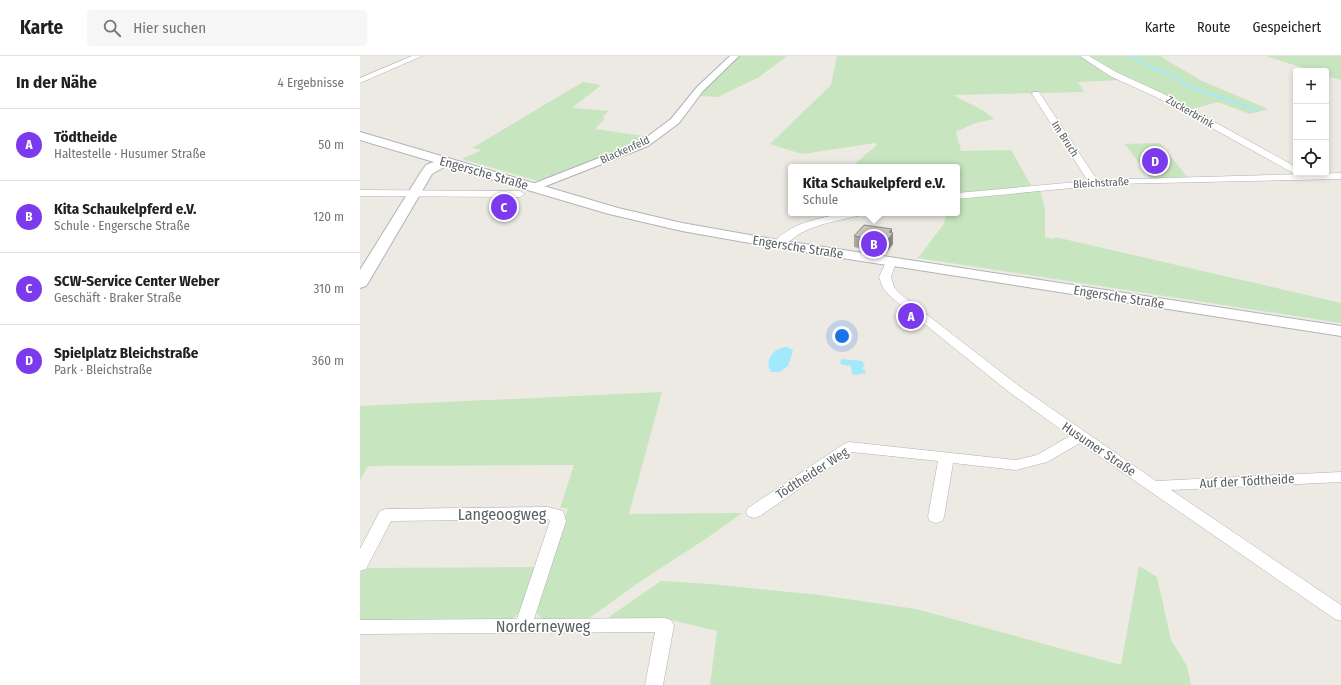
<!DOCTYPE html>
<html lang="de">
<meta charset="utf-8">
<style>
:root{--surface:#fff;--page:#f6f6f6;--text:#202124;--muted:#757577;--line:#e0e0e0;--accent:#7c3aed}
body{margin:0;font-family:"Fira Sans Condensed",sans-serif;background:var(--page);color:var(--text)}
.controls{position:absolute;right:12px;top:12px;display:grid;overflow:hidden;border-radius:4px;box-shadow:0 2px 6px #0003}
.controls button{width:36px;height:36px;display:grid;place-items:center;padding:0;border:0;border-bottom:1px solid var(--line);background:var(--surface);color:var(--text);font:20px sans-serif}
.you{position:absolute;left:482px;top:280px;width:14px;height:14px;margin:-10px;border:3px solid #fff;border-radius:50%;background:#1a73e8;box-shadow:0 0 0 6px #1a73e833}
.badge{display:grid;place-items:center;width:26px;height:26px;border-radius:50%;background:var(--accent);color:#fff;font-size:13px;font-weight:700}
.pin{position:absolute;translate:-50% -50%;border:2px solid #fff;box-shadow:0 1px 4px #0006}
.popup{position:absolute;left:428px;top:108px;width:172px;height:52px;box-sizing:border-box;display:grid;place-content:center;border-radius:4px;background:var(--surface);filter:drop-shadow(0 1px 3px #0005);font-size:13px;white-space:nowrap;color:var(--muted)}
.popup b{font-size:15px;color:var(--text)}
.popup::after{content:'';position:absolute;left:50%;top:100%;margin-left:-8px;border:8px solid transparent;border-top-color:var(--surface)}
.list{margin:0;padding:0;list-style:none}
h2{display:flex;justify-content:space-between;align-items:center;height:52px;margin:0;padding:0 16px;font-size:17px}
h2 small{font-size:13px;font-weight:400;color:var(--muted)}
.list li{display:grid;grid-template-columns:26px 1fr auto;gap:12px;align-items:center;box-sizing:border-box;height:72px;padding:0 16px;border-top:1px solid var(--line)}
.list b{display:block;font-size:15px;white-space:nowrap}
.list p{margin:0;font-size:13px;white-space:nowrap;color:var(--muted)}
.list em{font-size:13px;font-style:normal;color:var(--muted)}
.icon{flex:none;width:22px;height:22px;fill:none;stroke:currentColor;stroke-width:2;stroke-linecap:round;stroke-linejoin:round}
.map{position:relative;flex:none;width:981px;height:629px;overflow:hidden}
header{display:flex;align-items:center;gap:24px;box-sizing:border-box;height:56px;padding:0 20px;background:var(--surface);border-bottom:1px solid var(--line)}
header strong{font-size:19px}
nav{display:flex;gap:22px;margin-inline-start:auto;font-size:14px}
.search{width:280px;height:36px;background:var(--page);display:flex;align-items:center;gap:10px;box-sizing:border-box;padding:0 14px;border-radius:4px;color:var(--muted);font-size:15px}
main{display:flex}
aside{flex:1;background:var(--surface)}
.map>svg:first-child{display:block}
.green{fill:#c7e5bf}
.water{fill:#a2e9fe}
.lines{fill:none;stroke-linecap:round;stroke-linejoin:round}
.stream{stroke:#a2e9fe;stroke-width:2}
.minor-casing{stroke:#aeb2b5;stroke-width:1}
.tertiary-casing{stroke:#aeb2b5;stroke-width:2}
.secondary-casing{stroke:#afb4b8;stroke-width:2}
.minor{fill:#fff;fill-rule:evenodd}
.tertiary{fill:#fff;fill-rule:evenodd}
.secondary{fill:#fff;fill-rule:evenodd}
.wall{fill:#aca9a5}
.shaded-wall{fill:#8c8986}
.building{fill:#c8c4c0;stroke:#8c8986}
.labels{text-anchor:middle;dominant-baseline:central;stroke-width:3;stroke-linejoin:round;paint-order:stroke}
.far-street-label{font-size:11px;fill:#5b6063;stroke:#fff}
.street-label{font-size:13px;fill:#5b6063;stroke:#fff}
.near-street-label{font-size:16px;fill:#5b6063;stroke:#fff}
</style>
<header>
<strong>Karte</strong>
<div class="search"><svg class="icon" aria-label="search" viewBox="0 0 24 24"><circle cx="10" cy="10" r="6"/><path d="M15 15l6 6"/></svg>Hier suchen</div>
<nav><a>Karte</a><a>Route</a><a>Gespeichert</a></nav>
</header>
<main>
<aside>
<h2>In der Nähe<small>4 Ergebnisse</small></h2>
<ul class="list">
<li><span class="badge">A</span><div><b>Tödtheide</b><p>Haltestelle · Husumer Straße</p></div><em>50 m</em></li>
<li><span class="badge">B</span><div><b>Kita Schaukelpferd e.V.</b><p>Schule · Engersche Straße</p></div><em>120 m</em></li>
<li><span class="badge">C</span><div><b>SCW-Service Center Weber</b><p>Geschäft · Braker Straße</p></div><em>310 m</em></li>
<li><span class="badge">D</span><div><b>Spielplatz Bleichstraße</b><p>Park · Bleichstraße</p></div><em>360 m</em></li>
</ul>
</aside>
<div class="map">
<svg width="981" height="629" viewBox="0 0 981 629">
<rect width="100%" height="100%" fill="#ede9e3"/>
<g class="green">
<path d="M 379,0 L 427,0 L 399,21 L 358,41 L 340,40 L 353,24 Z"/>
<path d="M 477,0 L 800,0 L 840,24 L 908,53 L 890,58 L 858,46 L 829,54 L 761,24 L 718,26 L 724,36 L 593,39 L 624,55 L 634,63 L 615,67 L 596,76 L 601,95 L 651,94 L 672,131 L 597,138 L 597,111 L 491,111 L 517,89 L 515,87 L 442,98 L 410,88 L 471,29 Z"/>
<path d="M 906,0 L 981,0 L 981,24 L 966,20 L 966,15 L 952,15 Z"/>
<path d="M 223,26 L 241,29 L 212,52 L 249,55 L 242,61 L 245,62 L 235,73 L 290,81 L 282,86 L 182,126 L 102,103 L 122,94 L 112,92 Z"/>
<path d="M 800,87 L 828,122 L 791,123 L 765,88 Z"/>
<path d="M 680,134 L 685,154 L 685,181 L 693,183 L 695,181 L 981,247 L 981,267 L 558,202 L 583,169 L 587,157 L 597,157 L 597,143 Z"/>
<path d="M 302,336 L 269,458 L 382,457 L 347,482 L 281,525 L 228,563 L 183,564 L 179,560 L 176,555 L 208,452 L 200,452 L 214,409 L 8,410 L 0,424 L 0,350 Z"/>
<path d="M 779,510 L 797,521 L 811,584 L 827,610 L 831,629 L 350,629 L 357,575 L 307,563 L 246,563 L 301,525 L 350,528 L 459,539 L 556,553 L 761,609 Z"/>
<path d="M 176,511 L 162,550 L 158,558 L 150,564 L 0,567 L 0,518 L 3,512 Z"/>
</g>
<g class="water">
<path d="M 425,291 L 430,292 L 433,295 L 428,310 L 420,316 L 411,316 C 404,304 413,293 425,291 Z"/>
<path d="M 483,303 L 502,305 L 505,309 L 502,312 L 506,315 L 505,317 L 496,319 L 492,318 L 491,310 L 480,308 L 481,304 Z"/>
</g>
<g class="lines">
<path class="stream" d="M 772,0 L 792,12 L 815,20 L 830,31 L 897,54"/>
<defs>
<g id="minor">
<path d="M 52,0 L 62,0 L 0,27 L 0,22 Z"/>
<path d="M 720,0 L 729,0 L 756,16 L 804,38 L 936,111 L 936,117 L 939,117 L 933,117 L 798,42 L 750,20 Z"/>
<path d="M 673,36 L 679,36 L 737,124 L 981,117 L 981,123 L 753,128 L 597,143 L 597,137 L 728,125 L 672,38 Z"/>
<path d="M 0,134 L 160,135 L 165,138 L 160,141 L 0,140 Z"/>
<path d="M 485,157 L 503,157 L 502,159 C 481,164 460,167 441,177 C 433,181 424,193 414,190 L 413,188 C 428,167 461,162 485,157 Z"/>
<path d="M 531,203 L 536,206 L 531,221 L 534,231 L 539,237 L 659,330 L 796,425 L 981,416 L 981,426 L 811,434 L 981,549 L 981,565 L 975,563 L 720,387 L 687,406 L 656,414 L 593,407 L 584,461 L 582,465 L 576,467 L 570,465 L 568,461 L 578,405 L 492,396 L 400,460 L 394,462 L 388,460 L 386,456 L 388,452 L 484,388 L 489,386 L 656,404 L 677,399 L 710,380 L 649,336 L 531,241 L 523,232 L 519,221 L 526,206 Z"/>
<path d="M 188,451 L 203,455 L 206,465 L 174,563 L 305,562 L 311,564 L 314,569 L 303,629 L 285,629 L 295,576 L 0,578 L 0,564 L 157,563 L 190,465 L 188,463 L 31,465 L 6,513 L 0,515 L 0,493 L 20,455 L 26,453 Z"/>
</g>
<path id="tertiary" d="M 370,0 L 379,0 L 343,35 L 319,67 L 288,90 L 178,133 L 170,133 L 168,131 L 170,129 L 280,86 L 311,63 L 337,31 Z"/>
<path id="secondary" d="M 0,76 L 258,152 L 322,167 L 418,184 L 981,270 L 981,280 L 418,192 L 322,175 L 249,158 L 86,110 L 72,118 L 8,227 L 6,230 L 0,232 L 0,214 L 61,116 L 66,109 L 74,106 L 0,84 Z"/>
</defs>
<use href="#minor" class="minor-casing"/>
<use href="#tertiary" class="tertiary-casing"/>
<use href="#secondary" class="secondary-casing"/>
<use href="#minor" class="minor"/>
<use href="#tertiary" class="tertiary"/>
<use href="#secondary" class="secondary"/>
</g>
<path class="wall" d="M 532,173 L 532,177 L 533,177 L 533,188 L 526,197 L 494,191 L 494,180 Z"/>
<path class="shaded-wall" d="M 532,173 L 532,179 L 533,177 L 533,188 L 526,197 L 526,186 L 529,176 Z"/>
<path class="building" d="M 504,169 L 532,173 L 529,176 L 533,177 L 526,186 L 494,180 Z"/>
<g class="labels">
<g class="far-street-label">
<text transform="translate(830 56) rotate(30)">Zuckerbrink</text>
<text transform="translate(705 83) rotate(57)">Im Bruch</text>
<text transform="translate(265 94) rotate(-24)">Blackenfeld</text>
<text transform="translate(741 127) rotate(-3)">Bleichstraße</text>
</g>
<g class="street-label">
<text transform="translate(124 117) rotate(16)">Engersche Straße</text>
<text transform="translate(438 191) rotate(9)">Engersche Straße</text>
<text transform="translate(759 241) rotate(9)">Engersche Straße</text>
<text transform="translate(739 393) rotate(34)">Husumer Straße</text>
<text transform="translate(452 417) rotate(-33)">Tödtheider Weg</text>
<text transform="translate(887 425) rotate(-3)">Auf der Tödtheide</text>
</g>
<g class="near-street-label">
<text x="142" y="458">Langeoogweg</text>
<text x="183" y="570">Norderneyweg</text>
</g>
</g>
</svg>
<div class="controls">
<button>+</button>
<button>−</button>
<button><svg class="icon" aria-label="locate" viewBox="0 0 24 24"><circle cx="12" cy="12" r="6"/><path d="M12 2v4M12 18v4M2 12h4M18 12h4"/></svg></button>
</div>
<div class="you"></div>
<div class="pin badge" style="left:551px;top:260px">A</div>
<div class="pin badge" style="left:514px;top:188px">B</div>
<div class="popup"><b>Kita Schaukelpferd e.V.</b>Schule</div>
<div class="pin badge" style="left:144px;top:151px">C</div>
<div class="pin badge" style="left:795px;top:105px">D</div>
</div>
</main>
